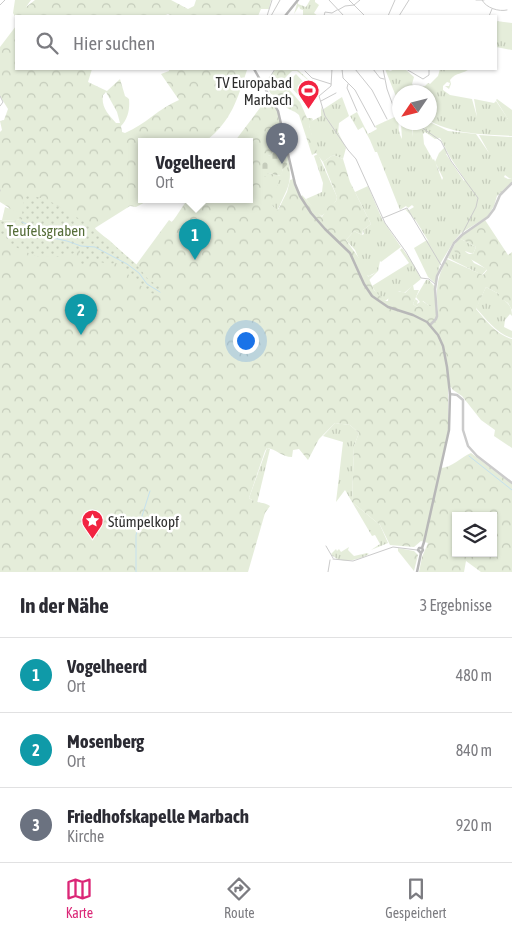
<!DOCTYPE html>
<html lang="de">
<meta charset="utf-8">
<style>
:root{--surface:#fff;--page:#f2f2f3;--text:#2b2b33;--muted:#7c7c81;--line:#e1e1e2;--accent:#db2777}
body{margin:0;font-family:"Asap Condensed",sans-serif;background:var(--page);color:var(--text)}
.controls{position:absolute;right:15px;bottom:15px;display:grid;overflow:hidden;border-radius:0px;box-shadow:0 1px 4px #0004}
.controls button{width:45px;height:45px;display:grid;place-items:center;padding:0;border:0;border-bottom:1px solid var(--line);background:var(--surface);color:var(--text);font:25px sans-serif}
.compass{position:absolute;left:392px;top:85px;width:45px;height:45px;border-radius:50%;background:var(--surface);box-shadow:0 1px 4px #0004;rotate:235deg}
.you{position:absolute;left:245px;top:340px;width:18px;height:18px;margin:-12px;border:4px solid #fff;border-radius:50%;background:#1a73e8;box-shadow:0 0 0 8px #1a73e833}
.badge{display:grid;place-items:center;width:32px;height:32px;border-radius:50%;background:var(--accent);color:#fff;font-size:16px;font-weight:700}
.pin{position:absolute;translate:-50% -41px;filter:drop-shadow(0 1px 2px #0008)}
.pin::after{content:'';position:absolute;top:26px;width:18px;height:15px;background:inherit;clip-path:polygon(0 0,100% 0,50% 100%)}
.popup{position:absolute;left:138px;top:138px;width:115px;height:65px;box-sizing:border-box;display:grid;place-content:center;border-radius:0px;background:var(--surface);filter:drop-shadow(0 1px 4px #0005);font-size:16px;white-space:nowrap;color:var(--muted)}
.popup b{font-size:19px;color:var(--text)}
.popup::after{content:'';position:absolute;left:50%;top:100%;margin-left:-10px;border:10px solid transparent;border-top-color:var(--surface)}
.list{margin:0;padding:0;list-style:none}
h2{display:flex;justify-content:space-between;align-items:center;height:65px;margin:0;padding:0 20px;font-size:21px}
h2 small{font-size:16px;font-weight:400;color:var(--muted)}
.list li{display:grid;grid-template-columns:32px 1fr auto;gap:15px;align-items:center;box-sizing:border-box;height:75px;padding:0 20px;border-top:1px solid var(--line)}
.list b{display:block;font-size:19px;white-space:nowrap}
.list p{margin:0;font-size:16px;white-space:nowrap;color:var(--muted)}
.list em{font-size:16px;font-style:normal;color:var(--muted)}
.icon{flex:none;width:28px;height:28px;fill:none;stroke:currentColor;stroke-width:2;stroke-linecap:round;stroke-linejoin:round}
.map{position:relative;flex:none;width:512px;height:572px;overflow:hidden}
.search{position:absolute;background:var(--surface);box-shadow:0 1px 4px #0004;left:15px;right:15px;top:15px;height:55px;display:flex;align-items:center;gap:12px;box-sizing:border-box;padding:0 18px;border-radius:0px;color:var(--muted);font-size:19px}
.sheet{height:290px;background:var(--surface)}
nav{display:flex;justify-content:space-around;align-items:center;box-sizing:border-box;height:70px;border-top:1px solid var(--line);background:var(--surface);font-size:14px;color:var(--muted)}
nav a{display:grid;justify-items:center;gap:2px}
nav .on{color:var(--accent)}
.map>svg:first-child{display:block}
.grass{fill:url(#grass-tufts);fill-rule:evenodd}
.forest{fill:url(#forest-crowns);fill-rule:evenodd}
.cemetery{fill:url(#cemetery-stones)}
.park{fill:url(#park-dots)}
.pitch{fill:#e5edda}
.lines{fill:none;stroke-linecap:round;stroke-linejoin:round}
.stream{stroke:#c5e1ee;stroke-width:1}
.minor{stroke:#cbcbcb;stroke-width:1}
.tertiary{stroke:#cbcbcb;stroke-width:2.5}
.secondary{stroke:#b8b8b8;stroke-width:2.5}
.labels{text-anchor:middle;dominant-baseline:central;stroke-width:5;stroke-linejoin:round;paint-order:stroke}
.poi-label{font-size:15px;fill:#2e2e2e;stroke:#fff;text-anchor:end}
.park-label{font-size:15px;fill:#556d38;stroke:#fff}
</style>
<div class="map">
<svg width="512" height="572" viewBox="0 0 512 572">
<defs>
<pattern id="grass-tufts" width="24" height="20" patternUnits="userSpaceOnUse" patternTransform="scale(1.25)"><rect width="24" height="20" fill="#e5edda"/><path d="M3 7l-1-3M5 7V3M7 7l1-3M15 17l-1-3M17 17v-4M19 17l1-3" fill="none" stroke="#c5ccbb"/></pattern>
<pattern id="forest-crowns" width="20" height="18" patternUnits="userSpaceOnUse" patternTransform="scale(1.25)"><rect width="20" height="18" fill="#e5edda"/><path d="M2 6a3 3 0 1 1 6 0M12 15a3 3 0 1 1 6 0" fill="none" stroke="#c5ccbb"/></pattern>
<pattern id="cemetery-stones" width="16" height="16" patternUnits="userSpaceOnUse" patternTransform="scale(1.25)"><rect width="16" height="16" fill="#e5edda"/><path d="M2 7V4a2 2 0 0 1 4 0v3zM10 15v-3a2 2 0 0 1 4 0v3z" fill="#c5ccbb"/></pattern>
<pattern id="park-dots" width="8" height="8" patternUnits="userSpaceOnUse" patternTransform="scale(1.25)"><rect width="8" height="8" fill="#e5edda"/><path d="M2 2h.1M6 6h.1" fill="none" stroke="#c5ccbb" stroke-width="1.8" stroke-linecap="round"/></pattern>
</defs>
<rect width="100%" height="100%" fill="#fff"/>
<g class="grass">
<path d="M 298,0 L 298,4 L 306,7 L 310,0 L 315,0 L 315,2 L 319,5 L 314,13 L 318,16 L 303,16 L 303,10 L 300,9 L 299,6 L 294,14 Z"/>
<path d="M 496,21 L 512,23 L 512,50 L 496,47 Z"/>
<path d="M 385,69 L 391,71 L 393,69 L 405,69 L 414,77 L 412,84 L 415,88 L 425,86 L 428,83 L 430,84 L 438,76 L 440,69 L 469,69 C 464,74 456,72 450,80 L 451,84 L 449,89 L 445,86 L 449,86 L 450,83 L 447,82 L 443,86 L 443,90 L 450,95 L 472,99 L 477,117 L 474,99 L 494,103 L 496,101 L 508,119 L 496,100 L 497,99 L 512,110 L 512,136 C 484,134 456,135 430,121 L 430,92 L 400,92 L 399,104 Z"/>
<path d="M 342,97 L 349,116 L 339,123 L 338,132 L 346,148 L 343,159 L 333,155 L 323,162 L 316,153 L 309,125 L 310,122 L 321,116 L 321,106 L 322,110 Z"/>
<path d="M 357,112 L 368,134 L 377,129 L 375,126 L 399,115 C 399,124 397,130 402,139 L 401,123 L 411,123 L 413,137 L 412,122 L 417,126 L 414,123 L 430,122 L 448,131 L 476,134 L 489,153 L 479,135 L 512,137 L 512,178 L 509,178 L 505,175 L 504,177 L 508,179 L 512,178 L 512,182 L 497,196 L 494,206 L 487,217 L 461,233 L 454,241 L 440,264 L 435,283 L 428,277 L 414,248 L 427,240 L 429,242 L 416,221 L 405,209 L 409,210 L 414,207 L 412,205 L 408,208 L 406,206 L 400,210 L 377,152 L 375,152 L 370,140 L 363,127 L 358,130 L 350,116 ZM 425,132 L 435,139 L 440,138 L 450,157 L 465,180 L 464,181 L 446,154 L 447,154 L 445,147 L 439,153 L 435,162 L 443,178 L 442,180 L 434,159 L 433,160 L 424,144 L 423,134 Z"/>
<path d="M 285,153 L 287,153 C 293,183 290,183 277,211 L 273,207 L 270,201 L 283,169 L 288,164 Z"/>
<path d="M 318,154 L 337,197 L 336,201 C 330,206 327,211 322,216 L 316,212 L 306,199 L 322,192 L 323,183 L 314,156 Z"/>
<path d="M 368,186 L 382,219 L 401,247 L 381,262 L 380,261 L 378,271 L 369,280 L 367,277 L 372,275 L 376,272 L 369,276 L 366,275 L 355,250 L 346,240 L 354,231 L 362,235 L 364,234 L 363,230 L 371,224 L 355,192 Z"/>
<path d="M 459,238 L 476,247 L 473,254 L 465,251 L 474,263 L 487,269 L 482,275 L 448,258 L 450,252 Z"/>
<path d="M 402,248 L 414,265 L 421,279 L 404,293 L 399,291 L 385,301 L 378,296 L 372,286 L 409,263 L 400,250 Z"/>
<path d="M 426,280 L 429,280 L 435,287 L 436,311 L 423,301 L 417,307 L 413,304 L 415,299 L 418,301 L 417,304 L 420,302 L 416,297 Z"/>
<path d="M 486,287 L 499,294 L 499,297 C 507,302 512,305 512,316 L 510,314 L 505,320 L 504,327 L 512,331 L 512,338 C 497,334 486,319 476,308 Z"/>
<path d="M 335,423 L 350,425 L 359,433 L 354,446 L 352,502 L 380,525 L 388,543 L 371,550 L 380,544 L 375,535 L 372,536 L 345,490 L 336,502 L 343,442 L 323,436 Z"/>
<path d="M 267,448 L 270,449 L 257,503 L 249,498 Z"/>
<path d="M 349,547 L 348,550 L 354,556 L 367,553 L 369,554 C 359,560 340,565 331,554 L 336,549 L 337,551 L 339,549 L 341,552 Z"/>
</g>
<g class="forest">
<path d="M 15,0 L 31,0 L 26,7 L 35,0 L 171,0 L 188,9 L 194,6 L 196,0 L 271,0 L 269,9 L 261,9 L 258,16 L 172,16 L 168,14 L 163,16 L 16,16 L 16,18 L 13,13 Z"/>
<path d="M 16,26 L 16,69 L 92,69 L 88,82 L 107,91 L 120,79 L 125,96 L 129,99 C 130,109 128,119 121,126 L 122,132 L 125,133 C 145,125 159,108 179,100 L 161,74 L 169,71 L 169,69 L 253,69 L 247,70 C 237,100 232,120 206,141 L 141,141 L 141,199 L 151,199 L 136,207 L 130,206 L 95,228 L 96,231 L 109,240 L 136,265 L 169,220 L 172,222 C 178,214 182,207 188,199 L 249,199 L 249,141 L 235,141 L 269,96 L 278,111 L 287,153 L 285,153 L 282,150 L 276,148 L 271,155 L 268,156 L 268,173 L 281,176 L 271,201 L 273,207 L 278,210 L 287,192 L 290,180 L 293,179 L 301,197 L 302,195 L 322,217 L 328,207 L 336,201 L 337,197 L 323,162 L 333,155 L 343,159 L 350,182 L 371,224 L 363,230 L 362,235 L 354,231 L 346,240 L 361,261 L 374,290 L 385,301 L 388,301 C 389,290 396,290 405,293 L 413,285 L 414,290 L 419,290 L 413,304 L 417,307 L 422,301 L 438,311 C 436,289 436,279 447,259 L 483,275 L 487,270 C 478,262 466,257 455,252 L 454,250 L 456,247 L 469,254 L 473,254 L 476,247 L 459,238 L 485,220 L 508,255 L 512,252 L 512,310 L 508,303 L 498,297 L 499,294 L 486,287 L 476,309 C 486,321 497,335 512,339 L 512,448 L 494,436 L 495,430 L 481,420 L 462,396 L 453,390 L 451,387 L 448,387 L 448,431 L 440,468 C 452,468 461,457 471,453 L 512,484 L 512,572 L 481,572 L 466,561 L 464,572 L 419,572 L 422,557 L 428,543 L 421,541 L 414,547 L 390,545 L 380,525 L 352,502 L 354,446 L 359,433 L 350,425 L 335,423 L 319,439 L 308,460 L 299,449 L 293,450 L 292,457 C 282,457 276,449 267,448 L 265,451 L 249,498 C 257,504 265,502 270,506 L 265,513 L 248,572 L 0,572 L 0,220 L 13,221 L 19,219 L 8,207 L 0,202 L 0,132 L 2,130 L 0,121 L 4,120 L 8,109 L 0,96 L 0,47 ZM 106,92 L 117,112 L 120,123 L 116,123 C 108,114 101,107 103,95 ZM 456,516 L 493,516 L 493,553 L 456,553 Z"/>
<path d="M 276,69 L 297,69 L 314,85 L 297,71 L 292,71 L 284,79 L 286,86 L 300,102 L 307,118 L 312,118 L 313,120 L 309,125 L 317,151 L 316,153 L 312,155 L 299,115 C 295,111 292,111 287,108 C 281,104 278,96 271,94 L 266,86 L 269,77 Z"/>
<path d="M 398,548 L 414,551 L 418,555 L 414,571 L 398,551 Z"/>
</g>
<path class="cemetery" d="M 278,147 L 285,153 L 288,164 L 283,169 L 281,176 L 268,173 L 266,176 L 260,176 L 261,154 L 267,153 L 268,156 L 271,155 L 274,150 Z"/>
<path class="park" d="M 28,194 L 33,194 L 37,197 L 48,200 L 93,227 L 136,264 L 148,279 L 161,288 L 161,297 L 149,292 L 130,277 L 125,269 L 116,263 L 107,264 L 94,260 L 80,269 L 80,249 C 70,257 60,258 47,256 L 44,258 C 33,256 4,244 0,233 C 0,229 0,224 0,221 C 9,222 17,226 23,218 C 21,210 23,201 28,194 Z"/>
<g class="pitch">
<path d="M 296,74 L 310,89 L 301,98 L 287,83 Z"/>
<path d="M 5,207 L 16,211 L 20,216 L 19,219 L 15,221 L 2,220 Z"/>
</g>
<g class="lines">
<g class="stream">
<path d="M 22,222 L 47,233 L 52,238"/>
<path d="M 53,238 L 67,241 L 81,246 L 95,247 L 127,264 L 139,273 L 147,284 L 160,292"/>
<path d="M 469,456 L 512,490"/>
<path d="M 136,572 L 136,535 L 150,491"/>
</g>
<g class="minor">
<path d="M 329,0 L 344,16"/>
<path d="M 349,0 L 354,5 L 360,0"/>
<path d="M 476,0 L 484,0"/>
<path d="M 482,0 C 486,8 499,12 507,10"/>
<path d="M 0,5 L 5,0"/>
<path d="M 338,10 L 345,6 L 354,5 L 365,16"/>
<path d="M 267,16 L 272,0"/>
<path d="M 271,16 L 280,0"/>
<path d="M 324,16 L 325,12 L 332,13 L 337,10"/>
<path d="M 388,16 L 395,0"/>
<path d="M 399,16 L 409,0"/>
<path d="M 489,16 L 492,9"/>
<path d="M 332,69 L 331,86 L 319,96 L 325,116 L 348,150 L 356,159 L 385,223 L 406,252 L 421,278 L 429,279 L 435,284"/>
<path d="M 342,69 L 343,78 L 355,90 L 375,127"/>
<path d="M 355,69 L 372,90 L 387,119"/>
<path d="M 373,69 L 380,78 L 384,79"/>
<path d="M 383,69 L 387,89 L 396,114"/>
<path d="M 406,69 L 423,79 L 429,75 L 429,69"/>
<path d="M 305,71 L 312,78 L 331,84"/>
<path d="M 348,84 L 347,88 L 357,111"/>
<path d="M 265,85 L 275,69"/>
<path d="M 0,96 L 3,102 L 0,106"/>
<path d="M 321,101 L 336,93"/>
<path d="M 414,122 L 441,141 L 451,161 L 478,198 L 476,207 L 462,234"/>
<path d="M 0,191 L 0,190"/>
<path d="M 383,218 L 407,208 L 441,265"/>
<path d="M 326,546 L 333,558"/>
<path d="M 333,559 L 353,561 L 393,547 L 417,550"/>
<path d="M 328,572 L 330,560"/>
</g>
<g class="tertiary">
<path d="M 430,325 L 436,319 L 437,316 L 435,289 L 437,276 L 454,243 L 462,235 L 488,217 L 494,209 L 500,195 L 512,183"/>
<path d="M 450,394 L 457,395 L 463,400 L 463,430 L 468,446 L 477,456 L 512,483"/>
</g>
<g class="secondary">
<path d="M 285,16 L 298,0"/>
<path d="M 254,69 L 278,111 L 295,184 L 300,196 L 311,213 L 325,229 L 350,253 L 364,284 L 372,296 L 388,307 L 413,315 L 427,322 L 438,335 L 443,346 L 447,367 L 450,394 L 449,430 L 424,542 L 422,548 L 419,548 L 418,550 L 421,553"/>
<path d="M 417,572 L 421,553 L 423,550 L 422,548"/>
</g>
</g>
<defs>
<symbol id="stadium-pin" viewBox="-11 -11 22 30"><path d="M0 17L-7.5 6A9.5 9.5 0 1 1 7.5 6Z" fill="#f22341" stroke="#fff"/><path d="M0-5a6.5 5 0 1 0 0 10a6.5 5 0 1 0 0-10ZM-3.5-1.8h7v3.6h-7Z" fill="#fff"/></symbol>
<symbol id="sight-pin" viewBox="-11 -11 22 30"><path d="M0 17L-7.5 6A9.5 9.5 0 1 1 7.5 6Z" fill="#f22341" stroke="#fff"/><path d="M0-6L1.8-2.2L6-1.7L2.9 1.2L3.7 5.4L0 3.3L-3.7 5.4L-2.9 1.2L-6-1.7L-1.8-2.2Z" fill="#fff"/></symbol>
</defs>
<g fill-rule="evenodd">
<use href="#stadium-pin" x="296" y="78" width="25" height="34"/>
<use href="#sight-pin" x="80" y="508" width="25" height="34"/>
</g>
<g class="labels">
<g class="poi-label">
<text x="292" y="82">TV Europabad<tspan x="292" dy="17">Marbach</tspan></text>
<text x="108" y="521" text-anchor="start">Stümpelkopf</text>
</g>
<g class="park-label">
<text x="46" y="230">Teufelsgraben</text>
</g>
</g>
</svg>
<div class="controls">
<button><svg class="icon" aria-label="layers" viewBox="0 0 24 24"><path d="M12 4l9 5-9 5-9-5zM3 14l9 5 9-5"/></svg></button>
</div>
<svg class="compass" viewBox="-18 -18 36 36"><path d="M0-13l5 13h-10z" fill="#e53935"/><path d="M0 13l5-13h-10z" fill="#7c7c81"/></svg>
<div class="you"></div>
<div class="pin badge" style="left:195px;top:260px;background:#0f9aa8">1</div>
<div class="popup"><b>Vogelheerd</b>Ort</div>
<div class="pin badge" style="left:81px;top:335px;background:#0f9aa8">2</div>
<div class="pin badge" style="left:282px;top:164px;background:#6b7280">3</div>
<div class="search"><svg class="icon" aria-label="search" viewBox="0 0 24 24"><circle cx="10" cy="10" r="6"/><path d="M15 15l6 6"/></svg>Hier suchen</div>
</div>
<section class="sheet">
<h2>In der Nähe<small>3 Ergebnisse</small></h2>
<ul class="list">
<li><span class="badge" style="background:#0f9aa8">1</span><div><b>Vogelheerd</b><p>Ort</p></div><em>480 m</em></li>
<li><span class="badge" style="background:#0f9aa8">2</span><div><b>Mosenberg</b><p>Ort</p></div><em>840 m</em></li>
<li><span class="badge" style="background:#6b7280">3</span><div><b>Friedhofskapelle Marbach</b><p>Kirche</p></div><em>920 m</em></li>
</ul>
</section>
<nav>
<a class="on"><svg class="icon" aria-label="map" viewBox="0 0 24 24"><path d="M3 6l6-2 6 2 6-2v14l-6 2-6-2-6 2zM9 4v14M15 6v14"/></svg>Karte</a>
<a><svg class="icon" aria-label="directions" viewBox="0 0 24 24"><path d="M12 3l9 9-9 9-9-9zM9 14v-3h6M13 9l2 2-2 2"/></svg>Route</a>
<a><svg class="icon" aria-label="saved" viewBox="0 0 24 24"><path d="M7 4h10v16l-5-4-5 4z"/></svg>Gespeichert</a>
</nav>
